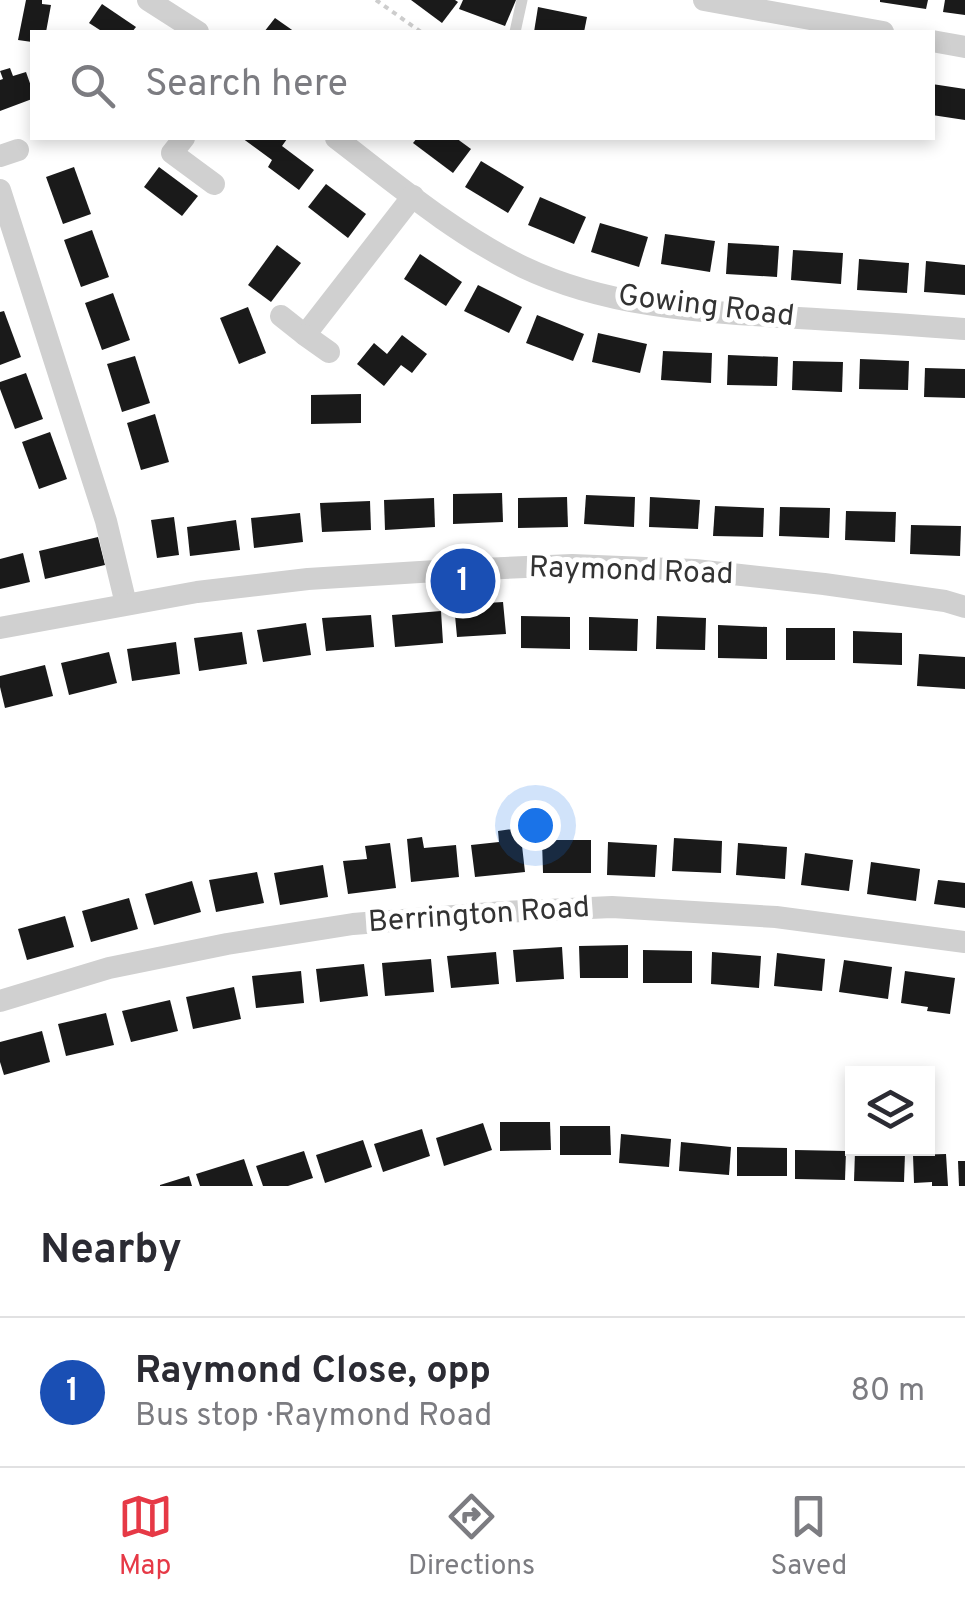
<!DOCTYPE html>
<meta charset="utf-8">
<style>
:root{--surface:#fff;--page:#f2f2f3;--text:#2b2b33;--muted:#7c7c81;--line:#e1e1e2;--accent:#e63946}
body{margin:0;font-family:Overpass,sans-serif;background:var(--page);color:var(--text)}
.controls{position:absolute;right:30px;bottom:30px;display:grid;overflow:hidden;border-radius:0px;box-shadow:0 5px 15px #0003}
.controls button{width:90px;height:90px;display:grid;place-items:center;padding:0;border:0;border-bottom:2px solid var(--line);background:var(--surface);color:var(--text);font:50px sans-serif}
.you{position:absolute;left:535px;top:825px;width:35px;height:35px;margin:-25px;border:8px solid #fff;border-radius:50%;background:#1a73e8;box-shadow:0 0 0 15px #1a73e833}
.badge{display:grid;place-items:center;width:65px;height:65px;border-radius:50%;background:var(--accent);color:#fff;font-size:32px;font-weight:700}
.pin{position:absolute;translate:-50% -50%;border:5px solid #fff;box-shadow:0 2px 10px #0006}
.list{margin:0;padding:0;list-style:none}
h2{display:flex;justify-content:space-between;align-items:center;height:130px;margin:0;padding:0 40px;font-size:42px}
h2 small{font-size:32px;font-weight:400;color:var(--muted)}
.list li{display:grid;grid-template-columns:65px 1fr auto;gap:30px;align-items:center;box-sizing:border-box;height:150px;padding:0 40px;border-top:2px solid var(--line)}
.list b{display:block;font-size:38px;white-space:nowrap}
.list p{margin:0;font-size:32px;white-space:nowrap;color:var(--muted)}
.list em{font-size:32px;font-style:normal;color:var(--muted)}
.icon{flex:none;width:55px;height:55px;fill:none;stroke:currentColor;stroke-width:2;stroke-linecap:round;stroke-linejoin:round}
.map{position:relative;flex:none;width:965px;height:1186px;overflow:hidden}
.search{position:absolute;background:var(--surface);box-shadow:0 5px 15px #0003;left:30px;right:30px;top:30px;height:110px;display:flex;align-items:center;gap:25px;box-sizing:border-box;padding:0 35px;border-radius:0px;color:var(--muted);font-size:38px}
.sheet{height:280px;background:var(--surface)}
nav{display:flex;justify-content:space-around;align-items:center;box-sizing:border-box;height:140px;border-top:2px solid var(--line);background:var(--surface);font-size:28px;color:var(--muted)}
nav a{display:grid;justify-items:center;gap:5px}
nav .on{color:var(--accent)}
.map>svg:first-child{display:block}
.building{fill:#1a1a1a}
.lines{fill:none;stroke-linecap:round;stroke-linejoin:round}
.path{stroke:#cdcdcd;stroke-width:4;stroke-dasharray:5 5;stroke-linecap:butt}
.lane{stroke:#d0d0d0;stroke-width:11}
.street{stroke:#d0d0d0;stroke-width:22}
.labels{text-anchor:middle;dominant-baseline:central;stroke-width:10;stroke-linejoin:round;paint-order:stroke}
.street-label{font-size:30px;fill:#333;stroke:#fff}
</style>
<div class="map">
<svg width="965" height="1186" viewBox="0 0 965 1186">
<rect width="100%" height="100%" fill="#fff"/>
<g class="building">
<path d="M 26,0 L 42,0 L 42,4 L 51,5 L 46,32 L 32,32 L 32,42 L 18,40 Z"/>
<path d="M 411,0 L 455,0 L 458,2 L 442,23 Z"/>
<path d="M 463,0 L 516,0 L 505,26 L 459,9 Z"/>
<path d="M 880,0 L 928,0 L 926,9 L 880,2 Z"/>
<path d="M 945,0 L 965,0 L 965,15 L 943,12 Z"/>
<path d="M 102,4 L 136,27 L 132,32 L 103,32 L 89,23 Z"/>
<path d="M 538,7 L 587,17 L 584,32 L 534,32 Z"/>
<path d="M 275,18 L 295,32 L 264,32 Z"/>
<path d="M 10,68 L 13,76 L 26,72 L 32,89 L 32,99 L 0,111 L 0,80 L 3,79 L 0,71 Z"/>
<path d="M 932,84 L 965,89 L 965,120 L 932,115 Z"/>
<path d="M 242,138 L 284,138 L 287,139 L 282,146 L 314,170 L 299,190 L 268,167 L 272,160 Z"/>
<path d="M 417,138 L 456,138 L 471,149 L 453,173 L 413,143 Z"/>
<path d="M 481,161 L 524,187 L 508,213 L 465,187 Z"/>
<path d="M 74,167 L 91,214 L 63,224 L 46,177 Z"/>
<path d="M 159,167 L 198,196 L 182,216 L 144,187 Z"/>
<path d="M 326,184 L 366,214 L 348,238 L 308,207 Z"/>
<path d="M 540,197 L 586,217 L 574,244 L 528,225 Z"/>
<path d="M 600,223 L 648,237 L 639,267 L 591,252 Z"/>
<path d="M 92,230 L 109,277 L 81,287 L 64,240 Z"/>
<path d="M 665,234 L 715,241 L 710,272 L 661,264 Z"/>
<path d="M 728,243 L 779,246 L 777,277 L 726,274 Z"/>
<path d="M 277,245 L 301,263 L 271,302 L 248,285 Z"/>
<path d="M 793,250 L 843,253 L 841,284 L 791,280 Z"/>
<path d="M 420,254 L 462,282 L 446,306 L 404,279 Z"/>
<path d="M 859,259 L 909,263 L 907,293 L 857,290 Z"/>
<path d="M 926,261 L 965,265 L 965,295 L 924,292 Z"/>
<path d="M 478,285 L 522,307 L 509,333 L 464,311 Z"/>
<path d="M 113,293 L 130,340 L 102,350 L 85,303 Z"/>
<path d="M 248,307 L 266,353 L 239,364 L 220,318 Z"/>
<path d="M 4,311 L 21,357 L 0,365 L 0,312 Z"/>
<path d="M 537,315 L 584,334 L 573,361 L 526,343 Z"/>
<path d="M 598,333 L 647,344 L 640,373 L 592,362 Z"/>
<path d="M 402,335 L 427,354 L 412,373 L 401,365 L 384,386 L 357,364 L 374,343 L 387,354 Z"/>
<path d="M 663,351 L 712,353 L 711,383 L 661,380 Z"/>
<path d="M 728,355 L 778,357 L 777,386 L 727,385 Z"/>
<path d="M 135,356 L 150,403 L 122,412 L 107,364 Z"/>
<path d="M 860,359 L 909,361 L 908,390 L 859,389 Z"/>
<path d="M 793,361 L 843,362 L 842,392 L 792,390 Z"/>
<path d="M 925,368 L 965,369 L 965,398 L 924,397 Z"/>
<path d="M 26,373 L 43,419 L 15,429 L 0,389 L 0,382 Z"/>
<path d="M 361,394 L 361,423 L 311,424 L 311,395 Z"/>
<path d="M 155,414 L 169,462 L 141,470 L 127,423 Z"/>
<path d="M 50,432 L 67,479 L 39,489 L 22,442 Z"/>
<path d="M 502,493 L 503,522 L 453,524 L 453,494 Z"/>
<path d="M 586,495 L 635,497 L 634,527 L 584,524 Z"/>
<path d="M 567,497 L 568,527 L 518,528 L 518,498 Z"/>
<path d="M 650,497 L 700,500 L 698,529 L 649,527 Z"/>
<path d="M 434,498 L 435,527 L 385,530 L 384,500 Z"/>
<path d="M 370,501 L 371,530 L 322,532 L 320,503 Z"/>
<path d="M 715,506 L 764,508 L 763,537 L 713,536 Z"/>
<path d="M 780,507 L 830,508 L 829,538 L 779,536 Z"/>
<path d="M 846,511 L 896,512 L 895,542 L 845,540 Z"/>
<path d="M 300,513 L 303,542 L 254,548 L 251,518 Z"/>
<path d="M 174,517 L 179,555 L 157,558 L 151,520 Z"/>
<path d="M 236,520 L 240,550 L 190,556 L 187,527 Z"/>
<path d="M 911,525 L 961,526 L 960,556 L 910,554 Z"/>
<path d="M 98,537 L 105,565 L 45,579 L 39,551 Z"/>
<path d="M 23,553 L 30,582 L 0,589 L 0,559 Z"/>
<path d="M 503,602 L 506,634 L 457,637 L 454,605 Z"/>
<path d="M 441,611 L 443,643 L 395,647 L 392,615 Z"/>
<path d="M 371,615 L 374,647 L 326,651 L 322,618 Z"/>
<path d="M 521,616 L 570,617 L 570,649 L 521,648 Z"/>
<path d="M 657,616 L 706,618 L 705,650 L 656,649 Z"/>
<path d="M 589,617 L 638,619 L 637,651 L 589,650 Z"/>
<path d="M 306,623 L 311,655 L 263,662 L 257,630 Z"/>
<path d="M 718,625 L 767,627 L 767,659 L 718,658 Z"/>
<rect x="786" y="628" width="49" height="32"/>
<path d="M 853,631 L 902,633 L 902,665 L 853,663 Z"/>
<path d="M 242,632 L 247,664 L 199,671 L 194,638 Z"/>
<path d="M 176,642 L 180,674 L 132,681 L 127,649 Z"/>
<path d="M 109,652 L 117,683 L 69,695 L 61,663 Z"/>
<path d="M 919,654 L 965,657 L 965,689 L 917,686 Z"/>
<path d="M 45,665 L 53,696 L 5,708 L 0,687 L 0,676 Z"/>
<path d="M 520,828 L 525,872 L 475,877 L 471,845 L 499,842 L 498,831 Z"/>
<path d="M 422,837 L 424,848 L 456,845 L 459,877 L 411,882 L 407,839 Z"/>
<path d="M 674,838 L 722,841 L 721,873 L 672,871 Z"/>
<path d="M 542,840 L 591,840 L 591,873 L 543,873 Z"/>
<path d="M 608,842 L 657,845 L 655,877 L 607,875 Z"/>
<path d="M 390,843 L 396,888 L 348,894 L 343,861 L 367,859 L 365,846 Z"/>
<path d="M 738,843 L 787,847 L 785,879 L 736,875 Z"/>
<path d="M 805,853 L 853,860 L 849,891 L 801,885 Z"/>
<path d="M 871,862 L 920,869 L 916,901 L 867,894 Z"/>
<path d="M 323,865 L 328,897 L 280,905 L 274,873 Z"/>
<path d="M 257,872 L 264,903 L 216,912 L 209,880 Z"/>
<path d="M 938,880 L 965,883 L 965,908 L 934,904 Z"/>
<path d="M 192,881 L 201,912 L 154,925 L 145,894 Z"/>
<path d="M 129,898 L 138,929 L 91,942 L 82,911 Z"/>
<path d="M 65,916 L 74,947 L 27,960 L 18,929 Z"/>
<path d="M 628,945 L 628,978 L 580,978 L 579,946 Z"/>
<path d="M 562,947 L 564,979 L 516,982 L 513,950 Z"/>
<path d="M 643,950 L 692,951 L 692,983 L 643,983 Z"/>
<path d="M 496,952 L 499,984 L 451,988 L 447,956 Z"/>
<path d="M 712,952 L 761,956 L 759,988 L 711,984 Z"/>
<path d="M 777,953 L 825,959 L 822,991 L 774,986 Z"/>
<path d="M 431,959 L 434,992 L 385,996 L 382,963 Z"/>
<path d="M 844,960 L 892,967 L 888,999 L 839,992 Z"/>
<path d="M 364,964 L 368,996 L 320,1002 L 316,969 Z"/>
<path d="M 301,971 L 304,1003 L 256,1008 L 252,976 Z"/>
<path d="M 905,971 L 955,978 L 950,1014 L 927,1011 L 928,1007 L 901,1003 Z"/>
<path d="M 234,987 L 241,1019 L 193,1029 L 186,997 Z"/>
<path d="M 170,1000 L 178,1031 L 131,1042 L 122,1011 Z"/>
<path d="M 106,1013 L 114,1045 L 66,1056 L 58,1024 Z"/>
<path d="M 42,1031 L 50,1062 L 4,1075 L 0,1062 L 0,1042 Z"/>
<path d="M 500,1122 L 550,1122 L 551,1150 L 500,1151 Z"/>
<path d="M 483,1123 L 492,1150 L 444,1166 L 436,1138 Z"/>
<path d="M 560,1126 L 610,1126 L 611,1155 L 560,1155 Z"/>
<path d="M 422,1129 L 430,1156 L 383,1172 L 374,1144 Z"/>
<path d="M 621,1134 L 671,1139 L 669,1167 L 619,1163 Z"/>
<path d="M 363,1140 L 372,1167 L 325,1183 L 316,1155 Z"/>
<path d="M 681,1142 L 731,1147 L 729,1175 L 679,1171 Z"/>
<path d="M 737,1147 L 787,1148 L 787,1176 L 737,1176 Z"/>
<path d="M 795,1150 L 846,1151 L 845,1180 L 795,1179 Z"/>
<path d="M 304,1151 L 313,1178 L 288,1186 L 263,1186 L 256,1166 Z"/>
<path d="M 855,1152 L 905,1153 L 904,1182 L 854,1181 Z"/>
<path d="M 946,1154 L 948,1186 L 932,1186 L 932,1182 L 914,1183 L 913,1155 Z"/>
<path d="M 244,1159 L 253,1186 L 200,1186 L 196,1174 Z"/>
<path d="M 958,1161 L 965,1161 L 965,1186 L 959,1186 Z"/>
<path d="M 189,1176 L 192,1186 L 160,1186 L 160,1185 Z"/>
</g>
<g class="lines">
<path class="path" d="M 376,0 L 421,32"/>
<path class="lane" d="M 515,32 L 522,0"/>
<g class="street">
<path d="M 148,0 L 198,32"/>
<path d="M 704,0 L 883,32"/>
<path d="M 932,41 L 965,47"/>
<path d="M 184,138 L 172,153 L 214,184"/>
<path d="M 336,138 C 396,184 455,234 523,267 C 609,308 705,312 798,318 C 854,321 909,325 965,329"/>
<path d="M 0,156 L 18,150"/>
<path d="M 0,190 L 106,521 L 126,604"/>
<path d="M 281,316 L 305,335 L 413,196"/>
<path d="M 305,335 L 329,352"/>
<path d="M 0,628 L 197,592 L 308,579 L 436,571 L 572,565 L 695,570 L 824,584 L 945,601 L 965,607"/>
<path d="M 0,1001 L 109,968 L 227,944 L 353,924 L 504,912 L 612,907 L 776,917 L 965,942"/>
</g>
</g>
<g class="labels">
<g class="street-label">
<text transform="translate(706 307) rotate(7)">Gowing Road</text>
<text transform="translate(631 572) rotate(2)">Raymond Road</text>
<text transform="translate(479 916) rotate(-4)">Berrington Road</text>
</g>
</g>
</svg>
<div class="controls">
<button><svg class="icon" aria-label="layers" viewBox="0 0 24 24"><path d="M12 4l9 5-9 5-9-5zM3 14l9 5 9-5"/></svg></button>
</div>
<div class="you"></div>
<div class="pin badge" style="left:463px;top:581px;background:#1a4fb4">1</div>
<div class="search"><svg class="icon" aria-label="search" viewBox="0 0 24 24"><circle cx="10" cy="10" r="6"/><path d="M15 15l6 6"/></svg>Search here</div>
</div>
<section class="sheet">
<h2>Nearby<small></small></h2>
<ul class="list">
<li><span class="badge" style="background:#1a4fb4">1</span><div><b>Raymond Close, opp</b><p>Bus stop · Raymond Road</p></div><em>80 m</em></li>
</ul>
</section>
<nav>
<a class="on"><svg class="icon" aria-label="map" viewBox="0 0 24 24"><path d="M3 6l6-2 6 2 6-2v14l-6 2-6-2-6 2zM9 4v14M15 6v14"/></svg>Map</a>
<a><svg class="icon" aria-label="directions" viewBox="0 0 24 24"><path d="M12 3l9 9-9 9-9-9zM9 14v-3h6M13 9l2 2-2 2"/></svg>Directions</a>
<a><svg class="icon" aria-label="saved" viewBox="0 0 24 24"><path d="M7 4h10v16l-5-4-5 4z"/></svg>Saved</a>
</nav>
